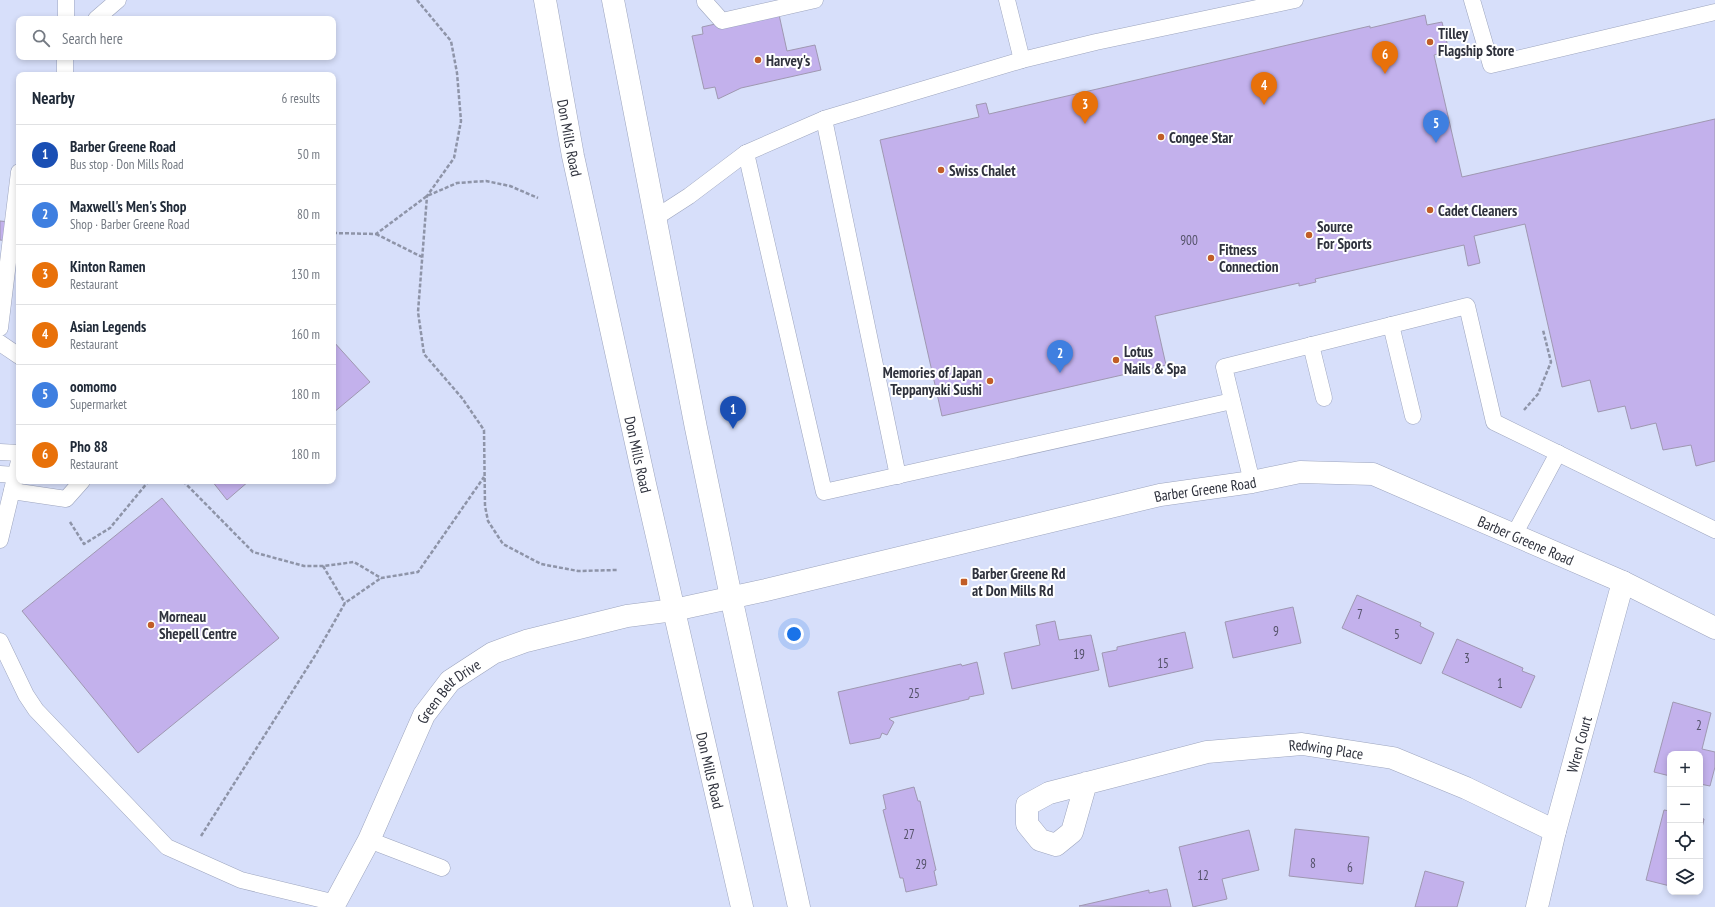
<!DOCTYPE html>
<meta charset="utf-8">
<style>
:root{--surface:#fff;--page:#f6f6f7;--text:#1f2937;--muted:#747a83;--line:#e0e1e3;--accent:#b45309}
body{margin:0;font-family:"PT Sans Narrow",sans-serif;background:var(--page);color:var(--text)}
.controls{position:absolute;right:12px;bottom:12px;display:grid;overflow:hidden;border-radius:8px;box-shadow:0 2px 6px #0003}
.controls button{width:36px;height:36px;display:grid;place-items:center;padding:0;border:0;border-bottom:1px solid var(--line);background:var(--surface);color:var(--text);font:20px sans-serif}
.you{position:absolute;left:794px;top:634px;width:14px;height:14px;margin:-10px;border:3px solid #fff;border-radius:50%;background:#1a73e8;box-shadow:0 0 0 6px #1a73e833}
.badge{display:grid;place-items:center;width:26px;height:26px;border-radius:50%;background:var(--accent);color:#fff;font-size:13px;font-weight:700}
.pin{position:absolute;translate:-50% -33px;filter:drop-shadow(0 1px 2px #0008)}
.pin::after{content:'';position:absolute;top:21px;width:14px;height:12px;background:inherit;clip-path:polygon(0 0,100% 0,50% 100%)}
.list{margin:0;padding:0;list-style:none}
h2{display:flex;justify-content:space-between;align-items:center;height:52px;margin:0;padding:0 16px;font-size:17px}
h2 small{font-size:13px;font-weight:400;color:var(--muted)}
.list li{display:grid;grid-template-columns:26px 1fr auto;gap:12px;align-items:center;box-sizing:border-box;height:60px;padding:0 16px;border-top:1px solid var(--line)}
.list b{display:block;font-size:15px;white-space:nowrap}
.list p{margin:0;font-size:13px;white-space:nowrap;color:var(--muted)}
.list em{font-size:13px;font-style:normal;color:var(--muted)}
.icon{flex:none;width:22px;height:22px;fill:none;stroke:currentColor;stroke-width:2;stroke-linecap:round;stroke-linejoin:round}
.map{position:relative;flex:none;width:1715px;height:907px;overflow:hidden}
.search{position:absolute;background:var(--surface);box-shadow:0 2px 6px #0003;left:16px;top:16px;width:320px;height:44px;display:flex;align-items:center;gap:10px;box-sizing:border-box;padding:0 14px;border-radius:8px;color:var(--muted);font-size:15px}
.panel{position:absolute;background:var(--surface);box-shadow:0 2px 6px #0003;left:16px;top:72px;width:320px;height:412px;border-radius:8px}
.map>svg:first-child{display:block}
.building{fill:#c3b1ec;stroke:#9f98b1}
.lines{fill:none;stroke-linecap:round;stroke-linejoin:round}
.lane-casing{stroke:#9da5be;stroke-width:17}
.street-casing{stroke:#9da5be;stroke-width:23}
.secondary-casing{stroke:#9da5be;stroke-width:23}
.path{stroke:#8e94a8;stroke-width:2.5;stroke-dasharray:4 2;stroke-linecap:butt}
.lane{stroke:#fff;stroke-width:16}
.street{stroke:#fff;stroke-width:22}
.secondary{stroke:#fff;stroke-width:22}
.poi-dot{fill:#c15d27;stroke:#fff;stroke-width:1.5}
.labels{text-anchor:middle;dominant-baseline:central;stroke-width:4;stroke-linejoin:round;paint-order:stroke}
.number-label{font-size:13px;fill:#545269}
.poi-label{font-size:15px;font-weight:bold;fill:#2f323d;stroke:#fff;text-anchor:start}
.street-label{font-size:15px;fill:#2f323d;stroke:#fff}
</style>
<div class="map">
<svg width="1715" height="907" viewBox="0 0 1715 907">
<rect width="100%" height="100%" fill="#d7dffa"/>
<g class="building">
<path d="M 778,10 L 787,51 L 815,45 L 821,70 L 741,88 L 718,99 L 715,87 L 704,89 L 692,36 L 703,34 L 702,27 Z"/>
<path d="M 1425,15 L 1427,25 L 1442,22 L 1449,51 L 1434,55 L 1462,177 L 1715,119 L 1715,461 L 1696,466 L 1691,445 L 1663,450 L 1656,423 L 1631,429 L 1625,406 L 1598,412 L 1590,380 L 1562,387 L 1525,224 L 1474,236 L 1480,263 L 1468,266 L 1464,245 L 1315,279 L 1316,282 L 1299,286 L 1299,283 L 1155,316 L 1166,365 L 942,416 L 880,140 L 979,117 L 976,105 L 986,103 L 989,114 L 1370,26 L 1370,28 Z"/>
<path d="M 0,221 L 19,223 L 19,242 L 0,240 Z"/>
<path d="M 333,341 L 370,382 L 333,413 Z"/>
<path d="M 212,481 L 249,481 L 227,500 Z"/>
<path d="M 162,498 L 279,638 L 138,753 L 22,611 Z"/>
<path d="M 1357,595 L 1421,623 L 1420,626 L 1434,633 L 1421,664 L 1342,628 Z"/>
<path d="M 1293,607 L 1301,643 L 1233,658 L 1225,622 Z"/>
<path d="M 1055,621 L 1059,640 L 1091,635 L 1099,670 L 1012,689 L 1004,653 L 1040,645 L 1036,625 Z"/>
<path d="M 1185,632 L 1193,668 L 1109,687 L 1102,653 L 1117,650 L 1117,647 Z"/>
<path d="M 1457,639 L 1523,668 L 1522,671 L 1535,676 L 1521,708 L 1442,673 Z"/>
<path d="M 977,662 L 984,694 L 969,697 L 969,699 L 890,718 L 889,719 L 894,722 L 887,735 L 882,733 L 880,738 L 850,744 L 838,692 L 961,664 L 962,666 Z"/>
<path d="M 1673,702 L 1711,713 L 1702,749 L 1715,752 L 1715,767 L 1710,786 L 1700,784 L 1700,754 L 1670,754 L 1670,776 L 1654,772 Z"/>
<path d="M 914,787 L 918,801 L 920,801 L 936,870 L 934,871 L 937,885 L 906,892 L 903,878 L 900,878 L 883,810 L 886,809 L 883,795 Z"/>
<path d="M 1664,810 L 1670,811 L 1670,886 L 1646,880 Z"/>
<path d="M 1700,818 L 1704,819 L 1700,837 Z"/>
<path d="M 1295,829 L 1369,837 L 1363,884 L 1289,876 Z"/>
<path d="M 1249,830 L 1259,870 L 1222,879 L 1227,899 L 1193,907 L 1179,847 Z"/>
<path d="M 1425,871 L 1464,882 L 1457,907 L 1415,907 Z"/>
<path d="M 1167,889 L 1171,907 L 1079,906 L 1149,890 L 1149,893 Z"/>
</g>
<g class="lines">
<defs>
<g id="lane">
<path d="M 705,0 L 705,2 L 722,21 L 815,0"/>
<path d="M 1007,0 L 1022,60"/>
<path d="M 1472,0 L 1491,65 L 1715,12"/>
<path d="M 66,19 L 66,0"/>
<path d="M 96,19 L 118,0"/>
<path d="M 65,75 L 65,57"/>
<path d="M 824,119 L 898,476"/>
<path d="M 746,153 L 824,492 L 1232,401"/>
<path d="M 655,218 L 689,196 L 746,153 L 824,119 L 1022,60 L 1096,42 L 1295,0"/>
<path d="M 1391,325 L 1413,416"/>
<path d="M 0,328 L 19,172"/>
<path d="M 0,343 L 19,356"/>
<path d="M 1311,345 L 1324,398"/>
<path d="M 0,452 L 19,453"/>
<path d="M 0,474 L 15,475"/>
<path d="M 1252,482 L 1224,367 L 1467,306 L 1494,422 L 1715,530"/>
<path d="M 12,491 L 66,499 L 82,481"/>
<path d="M 1514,535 L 1558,453"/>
<path d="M 0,540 L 19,461"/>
<path d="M 0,641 L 26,695 L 36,710 L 167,847 L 241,880 L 336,903"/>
<path d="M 369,840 L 442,868"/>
</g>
<g id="street">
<path id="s1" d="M 1086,783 L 1072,832 L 1056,845 L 1040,840 L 1027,824 L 1027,805 L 1049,793 L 1207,752 L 1302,744 L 1393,758 L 1466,788 L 1555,831"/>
<path id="s2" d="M 333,907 L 369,840 L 424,715 L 450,681 L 493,653 L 526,641 L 627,616 L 674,610"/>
<path id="s3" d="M 1537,907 L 1555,831 L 1623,582"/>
</g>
<g id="secondary">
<path id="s4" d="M 545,0 L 573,156 L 645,484 L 742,907"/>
<path d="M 613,0 L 696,428 L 731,597 L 799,907"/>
<path id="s5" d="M 674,610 L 766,590 L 1160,495 L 1252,482 L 1300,472 L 1373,474 L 1623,582 L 1715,628"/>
</g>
</defs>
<use href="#lane" class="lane-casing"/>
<use href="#street" class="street-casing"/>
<use href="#secondary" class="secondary-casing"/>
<g class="path">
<path d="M 417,0 L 451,41 L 457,73 L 461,121 L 454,158 L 427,196 L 418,312 L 424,354 L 462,398 L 484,430 L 485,506 L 488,521 L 503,544 L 541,564 L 578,571 L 617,570"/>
<path d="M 333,233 L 376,234 L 427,196 L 457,183 L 486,181 L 510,186 L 538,198"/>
<path d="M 376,234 L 422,257"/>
<path d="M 1524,410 L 1538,394 L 1551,362 L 1543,330"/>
<path d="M 183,481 L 253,552 L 304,566 L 323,566 L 354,562 L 381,578 L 418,572 L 484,477"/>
<path d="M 70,522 L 84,544 L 110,528 L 148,482 L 152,481"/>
<path d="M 323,566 L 345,603"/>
<path d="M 201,836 L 316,654 L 345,603 L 381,578"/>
</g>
<use href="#lane" class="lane"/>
<use href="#street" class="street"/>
<use href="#secondary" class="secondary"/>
</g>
<g class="poi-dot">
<circle cx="1430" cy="42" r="4"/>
<circle cx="758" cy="60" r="4"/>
<circle cx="1161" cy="137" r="4"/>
<circle cx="941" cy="170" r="4"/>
<circle cx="1430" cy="210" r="4"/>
<circle cx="1309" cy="235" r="4"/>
<circle cx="1211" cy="258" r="4"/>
<circle cx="1116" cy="360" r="4"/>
<circle cx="990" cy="381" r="4"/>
<rect x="960" y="578" width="8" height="8" rx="2"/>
<circle cx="151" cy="625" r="4"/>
</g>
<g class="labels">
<g class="number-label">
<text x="1189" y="240">900</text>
<text x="1360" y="614">7</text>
<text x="1276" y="631">9</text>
<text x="1397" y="634">5</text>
<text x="1079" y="654">19</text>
<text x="1467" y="658">3</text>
<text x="1163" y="663">15</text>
<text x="1500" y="683">1</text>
<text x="914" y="693">25</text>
<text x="1699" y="725">2</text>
<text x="909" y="834">27</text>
<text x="1313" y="863">8</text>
<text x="921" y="864">29</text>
<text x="1350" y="867">6</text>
<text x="1203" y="875">12</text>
</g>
<g class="poi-label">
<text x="1438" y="33">Tilley<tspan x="1438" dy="17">Flagship Store</tspan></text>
<text x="766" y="60">Harvey's</text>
<text x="1169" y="137">Congee Star</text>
<text x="949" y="170">Swiss Chalet</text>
<text x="1438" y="210">Cadet Cleaners</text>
<text x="1317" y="226">Source<tspan x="1317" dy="17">For Sports</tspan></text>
<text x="1219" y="249">Fitness<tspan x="1219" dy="17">Connection</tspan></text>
<text x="1124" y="351">Lotus<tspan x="1124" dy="17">Nails &amp; Spa</tspan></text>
<text x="982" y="372" text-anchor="end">Memories of Japan<tspan x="982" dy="17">Teppanyaki Sushi</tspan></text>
<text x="972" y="573">Barber Greene Rd<tspan x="972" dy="17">at Don Mills Rd</tspan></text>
<text x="159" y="616">Morneau<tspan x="159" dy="17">Shepell Centre</tspan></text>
</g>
<g class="street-label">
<text stroke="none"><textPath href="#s4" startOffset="140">Don Mills Road</textPath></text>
<text stroke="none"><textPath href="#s4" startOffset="464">Don Mills Road</textPath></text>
<text stroke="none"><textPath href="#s5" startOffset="545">Barber Greene Road</textPath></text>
<text stroke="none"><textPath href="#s5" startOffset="881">Barber Greene Road</textPath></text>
<text stroke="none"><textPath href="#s2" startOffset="247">Green Belt Drive</textPath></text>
<text stroke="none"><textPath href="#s3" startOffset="168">Wren Court</textPath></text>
<text stroke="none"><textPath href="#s1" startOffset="436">Redwing Place</textPath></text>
<text stroke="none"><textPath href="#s4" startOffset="788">Don Mills Road</textPath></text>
</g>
</g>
</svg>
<div class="controls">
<button>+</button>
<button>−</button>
<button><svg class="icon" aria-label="locate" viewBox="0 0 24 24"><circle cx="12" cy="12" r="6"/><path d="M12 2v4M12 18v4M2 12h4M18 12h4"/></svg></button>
<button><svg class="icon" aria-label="layers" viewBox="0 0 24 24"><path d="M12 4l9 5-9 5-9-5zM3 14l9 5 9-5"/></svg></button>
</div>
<div class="you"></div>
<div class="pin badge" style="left:733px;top:429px;background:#1a4fb4">1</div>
<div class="pin badge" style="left:1060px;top:373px;background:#3f7fe0">2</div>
<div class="pin badge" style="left:1085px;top:124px;background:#e8710a">3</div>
<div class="pin badge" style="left:1264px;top:105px;background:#e8710a">4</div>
<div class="pin badge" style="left:1436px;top:143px;background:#3f7fe0">5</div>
<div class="pin badge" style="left:1385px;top:74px;background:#e8710a">6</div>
<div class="search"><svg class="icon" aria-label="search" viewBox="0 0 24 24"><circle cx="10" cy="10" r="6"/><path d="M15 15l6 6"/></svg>Search here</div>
<section class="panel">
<h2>Nearby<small>6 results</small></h2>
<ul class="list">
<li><span class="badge" style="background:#1a4fb4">1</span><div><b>Barber Greene Road</b><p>Bus stop · Don Mills Road</p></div><em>50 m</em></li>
<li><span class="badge" style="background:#3f7fe0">2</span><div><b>Maxwell's Men's Shop</b><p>Shop · Barber Greene Road</p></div><em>80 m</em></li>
<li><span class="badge" style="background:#e8710a">3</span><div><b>Kinton Ramen</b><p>Restaurant</p></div><em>130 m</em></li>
<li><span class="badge" style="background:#e8710a">4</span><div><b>Asian Legends</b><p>Restaurant</p></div><em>160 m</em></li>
<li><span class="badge" style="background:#3f7fe0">5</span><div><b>oomomo</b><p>Supermarket</p></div><em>180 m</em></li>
<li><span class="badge" style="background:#e8710a">6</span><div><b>Pho 88</b><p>Restaurant</p></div><em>180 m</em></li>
</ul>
</section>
</div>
